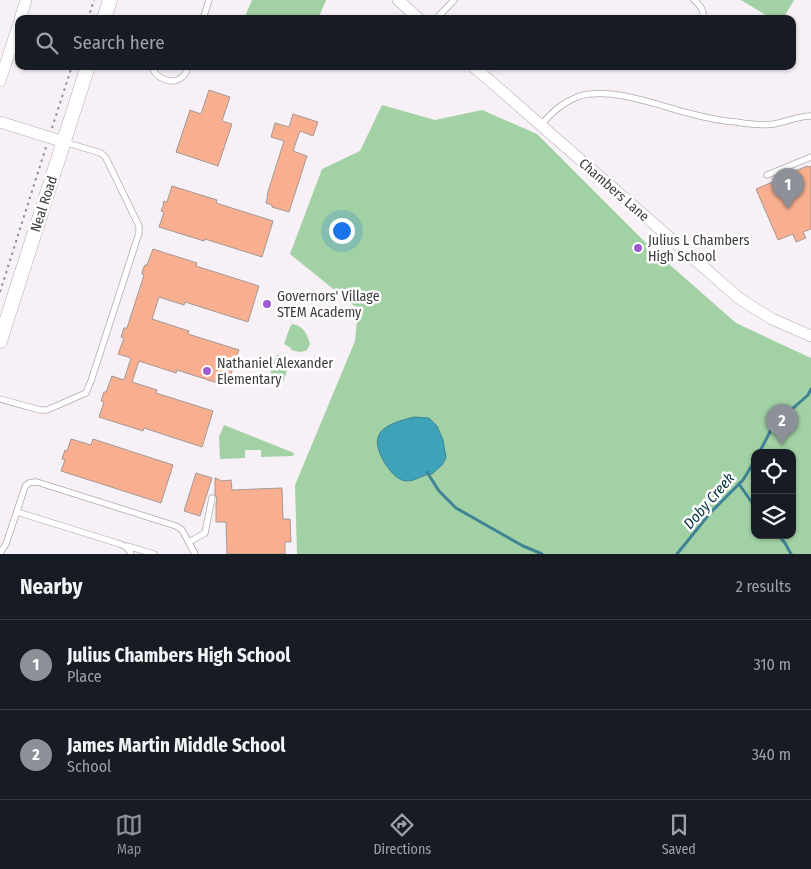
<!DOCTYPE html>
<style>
:root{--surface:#171b24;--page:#242831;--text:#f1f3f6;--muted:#9ea1a6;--line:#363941;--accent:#8c9099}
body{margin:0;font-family:"Fira Sans Condensed",sans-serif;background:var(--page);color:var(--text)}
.controls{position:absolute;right:15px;bottom:15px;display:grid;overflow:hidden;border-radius:10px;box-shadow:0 1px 4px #0004}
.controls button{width:45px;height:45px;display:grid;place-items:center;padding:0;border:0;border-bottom:1px solid var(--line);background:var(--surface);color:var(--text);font:25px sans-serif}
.you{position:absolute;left:341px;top:230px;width:18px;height:18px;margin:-12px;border:4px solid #fff;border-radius:50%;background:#1a73e8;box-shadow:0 0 0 8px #1a73e833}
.badge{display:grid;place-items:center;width:32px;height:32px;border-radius:50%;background:var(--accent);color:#fff;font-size:16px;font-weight:700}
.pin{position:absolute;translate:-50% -41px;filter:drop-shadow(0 1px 2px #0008)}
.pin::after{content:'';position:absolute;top:26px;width:18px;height:15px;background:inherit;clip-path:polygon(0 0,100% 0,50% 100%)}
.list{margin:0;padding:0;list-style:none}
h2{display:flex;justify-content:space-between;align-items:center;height:65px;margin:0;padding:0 20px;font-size:21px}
h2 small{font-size:16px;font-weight:400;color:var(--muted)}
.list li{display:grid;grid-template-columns:32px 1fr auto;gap:15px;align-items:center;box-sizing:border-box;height:90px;padding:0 20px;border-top:1px solid var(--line)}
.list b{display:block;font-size:19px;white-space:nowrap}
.list p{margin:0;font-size:16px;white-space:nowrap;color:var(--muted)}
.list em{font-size:16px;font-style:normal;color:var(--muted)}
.icon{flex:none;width:28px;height:28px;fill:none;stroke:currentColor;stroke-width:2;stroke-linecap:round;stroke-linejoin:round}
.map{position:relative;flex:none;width:811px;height:554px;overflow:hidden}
.search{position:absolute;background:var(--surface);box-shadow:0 1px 4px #0004;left:15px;right:15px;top:15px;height:55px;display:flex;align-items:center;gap:12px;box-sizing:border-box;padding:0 18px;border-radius:10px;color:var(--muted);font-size:19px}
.sheet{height:245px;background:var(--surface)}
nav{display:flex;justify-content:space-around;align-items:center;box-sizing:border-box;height:70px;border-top:1px solid var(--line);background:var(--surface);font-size:14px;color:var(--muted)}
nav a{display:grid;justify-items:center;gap:2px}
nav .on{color:var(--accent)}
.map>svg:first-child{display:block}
.green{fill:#a1d1a4;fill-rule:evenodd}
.water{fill:#3ea3b9;stroke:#3e8494}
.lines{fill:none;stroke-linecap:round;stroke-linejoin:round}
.stream{stroke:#3e8494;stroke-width:3}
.building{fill:#f9af8f;stroke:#a29995}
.service-casing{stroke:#b0a9af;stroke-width:7}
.minor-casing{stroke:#b0a9af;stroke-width:12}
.tertiary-casing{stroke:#b0a9af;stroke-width:15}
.path{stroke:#938e92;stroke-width:2;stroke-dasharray:2.5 4;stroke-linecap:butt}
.service{stroke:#fff;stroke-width:5.5}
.minor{stroke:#fff;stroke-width:11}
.tertiary{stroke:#fff;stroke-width:14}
.poi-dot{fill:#9d5bd1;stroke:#fff;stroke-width:2}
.labels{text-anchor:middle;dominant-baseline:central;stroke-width:5;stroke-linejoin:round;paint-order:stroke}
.street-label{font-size:14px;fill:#3d3a3c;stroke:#fff}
.poi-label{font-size:14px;fill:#3d3a3c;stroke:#fff;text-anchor:start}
.water-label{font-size:15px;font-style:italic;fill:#05353f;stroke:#fff}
</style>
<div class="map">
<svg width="811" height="554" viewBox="0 0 811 554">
<rect width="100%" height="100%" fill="#f8f0f7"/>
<g class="green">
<path d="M 252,0 L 326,0 L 318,19 L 244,19 Z"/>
<path d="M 741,0 L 794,0 L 783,19 L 772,19 Z"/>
<path d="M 382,105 L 435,120 L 482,110 L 537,134 L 653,250 L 736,323 L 811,358 L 811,554 L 297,554 L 295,485 L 355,341 L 358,309 L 290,254 L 322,169 L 360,151 ZM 755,453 L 792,453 L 792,535 L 755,535 Z"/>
<path d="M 292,324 C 304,326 307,334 310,344 L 307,350 C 302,353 296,352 290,349 L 291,348 L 284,344 L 290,327 Z"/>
<path d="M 277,355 L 280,355 L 288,361 L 289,365 L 283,382 L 277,385 L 272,383 L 269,380 L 272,367 Z"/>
<path d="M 224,425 L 294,453 L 293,456 L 261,457 L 261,450 L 245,450 L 245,458 L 220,459 L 219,437 Z"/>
</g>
<path class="water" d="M 414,417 L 429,418 L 437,426 L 443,440 L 446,458 L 442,465 L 432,474 C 421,474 414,484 402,480 C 394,477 388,468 383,460 C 367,430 388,424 414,417 Z"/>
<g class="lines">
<g class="stream">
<path d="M 759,453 L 773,426 L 808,395 L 811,389"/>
<path d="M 427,472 L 439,491 L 456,508 L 523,546 L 542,554"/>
<path d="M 739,484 L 755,507"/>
<path d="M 778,535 L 785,543 L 791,554"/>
<path d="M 677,554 L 711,512 L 743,480 L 755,460"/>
</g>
</g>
<g class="building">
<path d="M 209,90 L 230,97 L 222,121 L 232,124 L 218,166 L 176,152 L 190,110 L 201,114 Z"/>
<path d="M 293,114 L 318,122 L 313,136 L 300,131 L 293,151 L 307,156 L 289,212 L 272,207 L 272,205 L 266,203 L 268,195 L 267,195 L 284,141 L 271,137 L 275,123 L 289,127 Z"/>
<path d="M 807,166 L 808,167 L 811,166 L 811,229 L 803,232 L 806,238 L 796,242 L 793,234 L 778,240 L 756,189 L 775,181 L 774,180 Z"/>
<path d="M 172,186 L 217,200 L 216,203 L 273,221 L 262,257 L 205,239 L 204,241 L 159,227 L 164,212 L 161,211 L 163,206 L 164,201 L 167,202 Z"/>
<path d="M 153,249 L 197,263 L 196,266 L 259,286 L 248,322 L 185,302 L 184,305 L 159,297 L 152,319 L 189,331 L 188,334 L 239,350 L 227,386 L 177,370 L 176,373 L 139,361 L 132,382 L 157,390 L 156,393 L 213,411 L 202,447 L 144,428 L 143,431 L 99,417 L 104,402 L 101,401 L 104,392 L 106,392 L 112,376 L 124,380 L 131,358 L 118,354 L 124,338 L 121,337 L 124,328 L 127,328 L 144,275 L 142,274 L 143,269 L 145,265 L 147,265 Z"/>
<path d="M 71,439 L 91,445 L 93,439 L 173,465 L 161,503 L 61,471 L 65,460 L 62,459 L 65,450 L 67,451 Z"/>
<path d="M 196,473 L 212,478 L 200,516 L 184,511 Z"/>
<path d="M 215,478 L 222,481 L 231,480 L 232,490 L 282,488 L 283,519 L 290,519 L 291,542 L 285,542 L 285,554 L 227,554 L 226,522 L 216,522 L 216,504 L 217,498 L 215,495 Z"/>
</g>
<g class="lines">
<defs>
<g id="service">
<path d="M 694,0 C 701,6 704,10 703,19"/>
<path d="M 203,19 L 209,0"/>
<path d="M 436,19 L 454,0"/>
<path d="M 152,66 C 155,78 172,86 182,77 C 186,75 187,70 188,66"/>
<path d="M 541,125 C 552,112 563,102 580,96 C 611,87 657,105 688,113 C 703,117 720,121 736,122 C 748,124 762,126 774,124 C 786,122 798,116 811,116"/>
<path d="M 767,175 L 811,157"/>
<path d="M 0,399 L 40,410 L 47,410 L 86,393 L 91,381 L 139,233 L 139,226 L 106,158 L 101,153 L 64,142"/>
<path d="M 17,512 L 120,544 C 125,546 129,548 131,554"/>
<path d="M 189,542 L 205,533 L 212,498"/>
<path d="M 127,546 L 154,554"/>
<path d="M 0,553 L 6,544 L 25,487 C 28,482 31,482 37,482 L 176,526 L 182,530 L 195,554"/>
</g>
<g id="minor">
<path d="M 398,0 L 419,19"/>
<path d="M 20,19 L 26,0"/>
<path d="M 473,66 L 740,299 L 772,319 L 811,336"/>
<path d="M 0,81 L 19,23"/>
<path d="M 0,122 L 64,142"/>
</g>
<g id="tertiary">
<path d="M 104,19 L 110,0"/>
<path d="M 0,341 L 88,66"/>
</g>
</defs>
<use href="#service" class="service-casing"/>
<use href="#minor" class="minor-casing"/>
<use href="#tertiary" class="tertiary-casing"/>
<g class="path">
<path d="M 88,19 L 94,0"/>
<path d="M 52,128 L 72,66"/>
<path d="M 0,292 L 46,147"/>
</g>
<use href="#service" class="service"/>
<use href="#minor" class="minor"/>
<use href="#tertiary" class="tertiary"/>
</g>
<g class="poi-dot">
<circle cx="638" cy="248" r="5"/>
<circle cx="267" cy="304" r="5"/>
<circle cx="207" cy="371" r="5"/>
</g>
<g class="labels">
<g class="street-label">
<text transform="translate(614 190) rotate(41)">Chambers Lane</text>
<text transform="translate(44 204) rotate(-72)">Neal Road</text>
</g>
<g class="poi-label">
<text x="648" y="240">Julius L Chambers<tspan x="648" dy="16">High School</tspan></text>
<text x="277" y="296">Governors' Village<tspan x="277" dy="16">STEM Academy</tspan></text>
<text x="217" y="363">Nathaniel Alexander<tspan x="217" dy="16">Elementary</tspan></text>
</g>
<g class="water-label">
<text transform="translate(709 501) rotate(-49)">Doby Creek</text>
</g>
</g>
</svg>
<div class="controls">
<button><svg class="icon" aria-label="locate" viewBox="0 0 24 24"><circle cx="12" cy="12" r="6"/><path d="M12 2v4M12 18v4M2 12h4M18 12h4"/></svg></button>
<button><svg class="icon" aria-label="layers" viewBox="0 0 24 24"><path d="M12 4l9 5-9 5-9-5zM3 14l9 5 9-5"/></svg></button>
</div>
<div class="you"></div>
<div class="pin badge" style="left:788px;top:209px">1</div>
<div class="pin badge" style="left:782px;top:445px">2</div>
<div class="search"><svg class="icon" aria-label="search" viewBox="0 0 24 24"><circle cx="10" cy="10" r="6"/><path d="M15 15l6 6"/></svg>Search here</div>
</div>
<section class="sheet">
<h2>Nearby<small>2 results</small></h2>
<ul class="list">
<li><span class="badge">1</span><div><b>Julius Chambers High School</b><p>Place</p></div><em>310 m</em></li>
<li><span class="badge">2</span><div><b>James Martin Middle School</b><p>School</p></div><em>340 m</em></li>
</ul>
</section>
<nav>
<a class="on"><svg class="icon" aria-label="map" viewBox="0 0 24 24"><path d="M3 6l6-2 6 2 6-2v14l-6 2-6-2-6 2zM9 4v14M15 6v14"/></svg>Map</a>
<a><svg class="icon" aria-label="directions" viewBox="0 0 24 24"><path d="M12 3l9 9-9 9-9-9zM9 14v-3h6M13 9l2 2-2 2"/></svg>Directions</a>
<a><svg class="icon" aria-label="saved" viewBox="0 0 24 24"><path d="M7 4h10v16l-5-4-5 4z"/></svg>Saved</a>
</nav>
